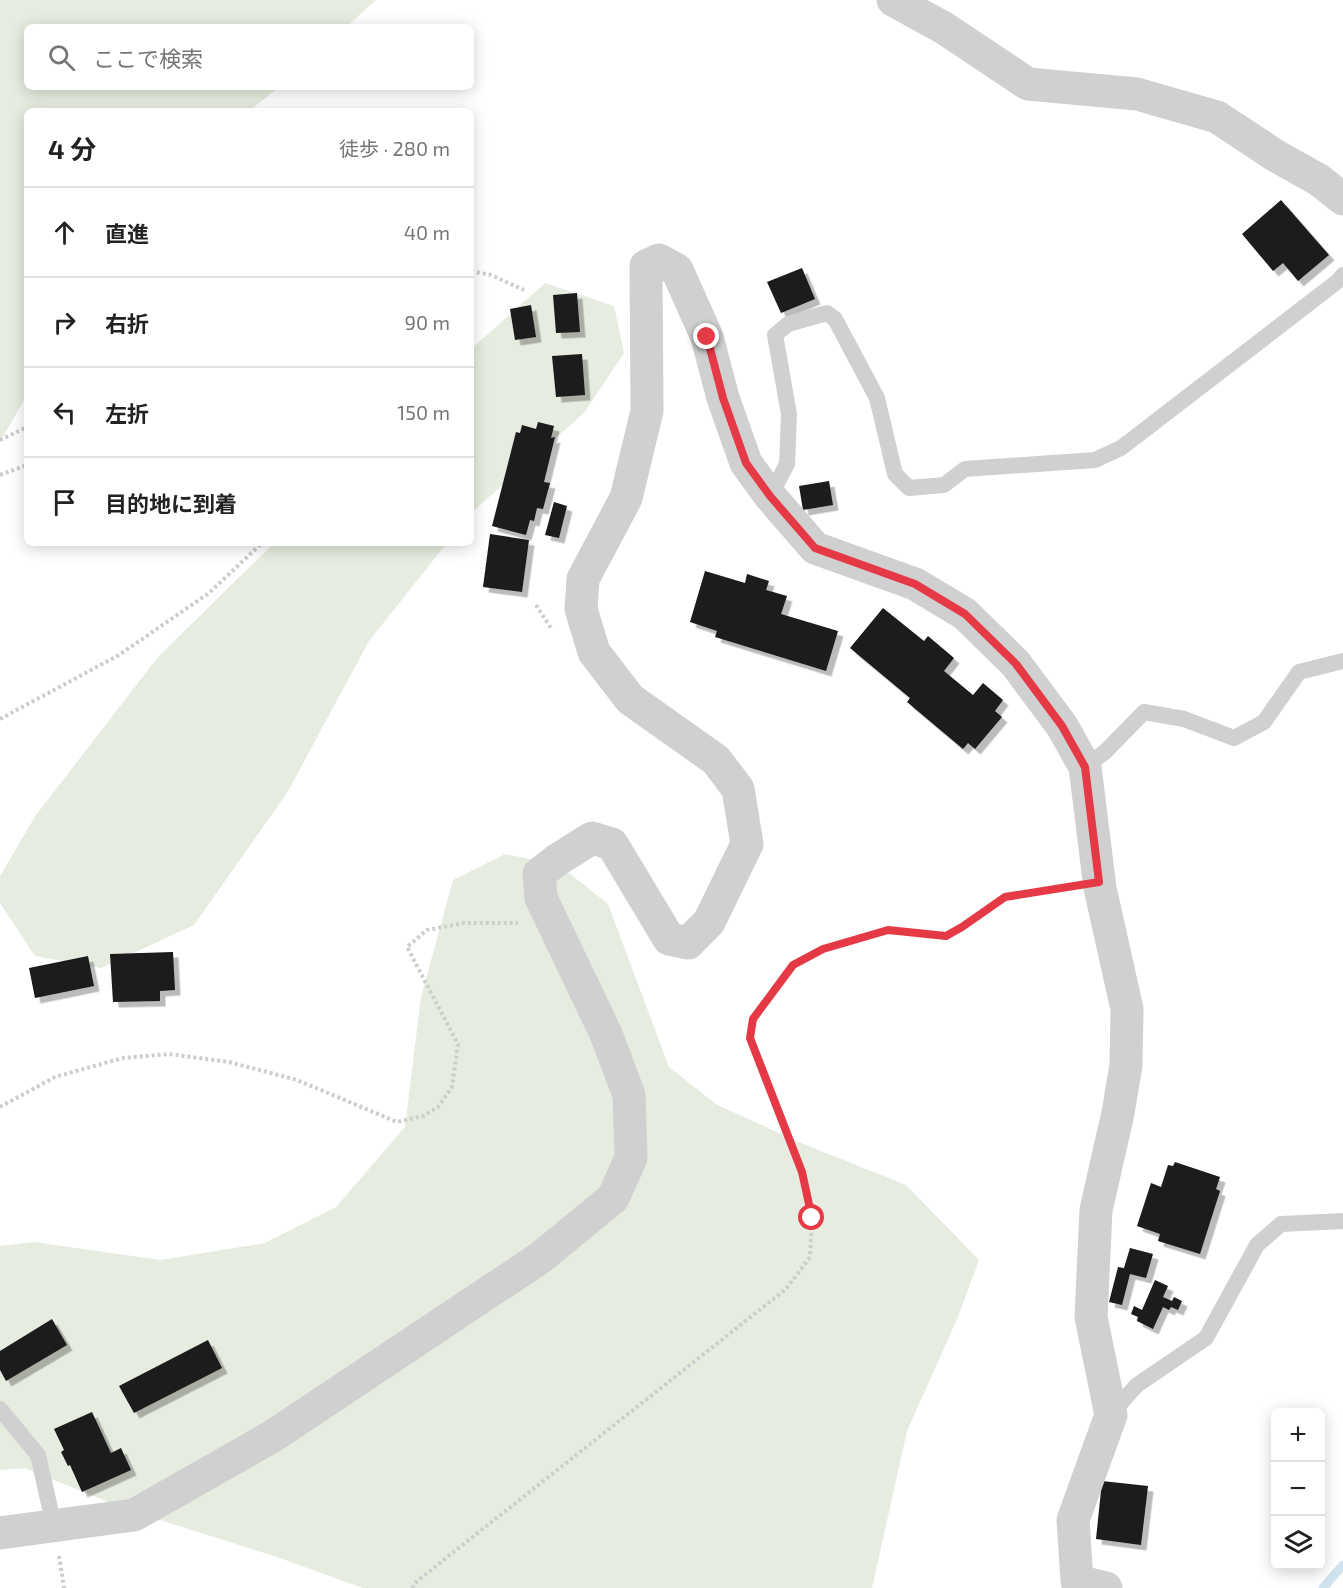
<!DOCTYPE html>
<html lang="ja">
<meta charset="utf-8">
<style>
:root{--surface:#fff;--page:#f2f2f2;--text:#222;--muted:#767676;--line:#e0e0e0}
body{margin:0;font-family:"Exo 2","Noto Sans JP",sans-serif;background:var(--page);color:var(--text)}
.controls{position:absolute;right:18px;bottom:18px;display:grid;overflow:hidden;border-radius:9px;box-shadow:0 3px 15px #0003}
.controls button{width:54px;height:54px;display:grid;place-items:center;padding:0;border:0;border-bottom:2px solid var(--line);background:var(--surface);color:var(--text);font:30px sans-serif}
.stop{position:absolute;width:18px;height:18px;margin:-14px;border:4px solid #e63946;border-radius:50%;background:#fff}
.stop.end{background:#e63946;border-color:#fff;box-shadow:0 2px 6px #0008}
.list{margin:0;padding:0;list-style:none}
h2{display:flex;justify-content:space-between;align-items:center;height:78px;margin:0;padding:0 24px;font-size:26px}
h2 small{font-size:20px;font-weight:400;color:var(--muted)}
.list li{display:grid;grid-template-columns:39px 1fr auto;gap:18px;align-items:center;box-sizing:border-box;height:90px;padding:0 24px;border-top:2px solid var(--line)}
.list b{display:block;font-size:22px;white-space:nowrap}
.list em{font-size:20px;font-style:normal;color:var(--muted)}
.icon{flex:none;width:33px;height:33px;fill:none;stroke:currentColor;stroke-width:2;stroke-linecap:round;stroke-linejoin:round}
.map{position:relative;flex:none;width:1343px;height:1588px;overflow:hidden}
.search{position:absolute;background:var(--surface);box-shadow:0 3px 15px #0003;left:24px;top:24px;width:450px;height:66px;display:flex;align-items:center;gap:15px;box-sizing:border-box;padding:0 21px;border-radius:9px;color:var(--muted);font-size:22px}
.panel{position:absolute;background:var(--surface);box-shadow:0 3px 15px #0003;left:24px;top:108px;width:450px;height:438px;border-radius:9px}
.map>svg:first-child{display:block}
.green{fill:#e6ecdf}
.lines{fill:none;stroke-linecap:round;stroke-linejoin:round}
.stream{stroke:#cfe2ee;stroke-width:9}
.building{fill:#1a1a1a;filter:url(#shadow)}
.path{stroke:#cdcdcd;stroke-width:4;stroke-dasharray:3 3;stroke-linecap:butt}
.service{stroke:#d0d0d0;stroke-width:16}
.minor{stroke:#d0d0d0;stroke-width:33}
.route{stroke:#e63946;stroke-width:8}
</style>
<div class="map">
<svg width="1343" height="1588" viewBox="0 0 1343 1588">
<defs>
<filter id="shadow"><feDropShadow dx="5.5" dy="5.5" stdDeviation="0" flood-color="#0004"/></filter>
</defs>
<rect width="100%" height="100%" fill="#fff"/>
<g class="green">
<path d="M 0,0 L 376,0 L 346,27 L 27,27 L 27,87 L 279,87 L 249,111 L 27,111 L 27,395 L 0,442 Z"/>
<path d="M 545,283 L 614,306 L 624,353 L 584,413 L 471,513 L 471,349 Z"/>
<path d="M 274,543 L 447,543 L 369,641 L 287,793 L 194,925 L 101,968 L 35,956 L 0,903 L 0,876 L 36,815 L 158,657 Z"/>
<path d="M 505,854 L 559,865 L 608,904 L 669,1067 L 717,1105 L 806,1145 L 906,1185 L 979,1260 L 958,1317 L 907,1431 L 872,1588 L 363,1588 L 277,1557 L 125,1509 L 25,1468 L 0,1470 L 0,1246 L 34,1242 L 161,1260 L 265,1243 L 336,1207 L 405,1127 L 421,997 L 453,880 Z"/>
</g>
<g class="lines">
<path class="stream" d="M 1323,1588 L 1343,1565"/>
</g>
<g class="building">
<path d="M 1281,200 L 1329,255 L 1298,281 L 1283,263 L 1273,271 L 1242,234 Z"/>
<path d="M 802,268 L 815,299 L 781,313 L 767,282 Z"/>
<path d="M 577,293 L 580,332 L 556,333 L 553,295 Z"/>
<path d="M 531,305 L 536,337 L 515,340 L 510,309 Z"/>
<path d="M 582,354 L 585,395 L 556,397 L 552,356 Z"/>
<path d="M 538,422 L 554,426 L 551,438 L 555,437 L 544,482 L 550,483 L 543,509 L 537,508 L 534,521 L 530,520 L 526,535 L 492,526 L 516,432 L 520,433 L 522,425 L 536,429 Z"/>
<path d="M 829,481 L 833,505 L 803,510 L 799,486 Z"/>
<path d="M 554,502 L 567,506 L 559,538 L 545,535 Z"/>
<path d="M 490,534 L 529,540 L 522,592 L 483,587 Z"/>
<path d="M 705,571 L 745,583 L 747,574 L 769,581 L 766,590 L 787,596 L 781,614 L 838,631 L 826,671 L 715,637 L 717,631 L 690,622 Z"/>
<path d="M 883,608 L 924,641 L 928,636 L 954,658 L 944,671 L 973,695 L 983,683 L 1003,700 L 995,711 L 1002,717 L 975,749 L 968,743 L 963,749 L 907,702 L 910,698 L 850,648 Z"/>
<path d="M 173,952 L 175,990 L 160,991 L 160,1001 L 113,1002 L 110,954 Z"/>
<path d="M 88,956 L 94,986 L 35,998 L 29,968 Z"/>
<path d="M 1175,1162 L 1220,1177 L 1216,1189 L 1220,1191 L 1200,1254 L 1158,1241 L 1160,1234 L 1137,1226 L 1151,1183 L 1161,1187 L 1168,1165 L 1173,1166 Z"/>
<path d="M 1130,1248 L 1153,1254 L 1146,1278 L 1130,1274 L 1122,1305 L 1109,1302 L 1118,1267 L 1124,1268 Z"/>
<path d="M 1155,1280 L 1168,1286 L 1163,1297 L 1172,1301 L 1174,1297 L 1182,1301 L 1178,1310 L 1171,1307 L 1169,1310 L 1163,1307 L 1153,1329 L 1137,1321 L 1138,1317 L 1131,1314 L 1134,1306 L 1142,1310 Z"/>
<path d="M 52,1319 L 67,1345 L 6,1381 L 0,1370 L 0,1351 Z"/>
<path d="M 208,1340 L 222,1368 L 134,1413 L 119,1386 Z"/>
<path d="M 92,1412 L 111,1453 L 121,1448 L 131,1470 L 82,1492 L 70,1465 L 68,1466 L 61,1452 L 64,1450 L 54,1429 Z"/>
<path d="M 1102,1481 L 1148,1486 L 1141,1545 L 1096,1539 Z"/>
</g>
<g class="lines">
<g class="path">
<path d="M 471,271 L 491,275 L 524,290"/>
<path d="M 0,440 L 27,427"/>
<path d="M 0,475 L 27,465"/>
<path d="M 536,605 L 552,630"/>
<path d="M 0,719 L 119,655 L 209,593 L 262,543"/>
<path d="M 0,1107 L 55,1077 L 123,1058 L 169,1054 L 229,1062 L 297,1080 L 397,1122 L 423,1116 L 438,1107 L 452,1087 L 458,1044 L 407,947 L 427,930 L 464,923 L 518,923"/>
<path d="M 59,1556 L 64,1588"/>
<path d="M 412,1588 L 417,1581 L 786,1289 L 810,1257 L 812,1218 L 802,1172 L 750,1038 L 753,1019 L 793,965 L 823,949 L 888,930 L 946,936 L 962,927 L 1005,897 L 1068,887"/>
</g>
<g class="service">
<path d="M 770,496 L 787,464 L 789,414 L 775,335 L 788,324 L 827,313 L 835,319 L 877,398 L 895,474 L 909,488 L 944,485 L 965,469 L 1095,460 L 1121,448 L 1338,281 L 1343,275"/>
<path d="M 1085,767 L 1105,752 L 1144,712 L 1184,719 L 1234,738 L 1264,722 L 1299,672 L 1343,661"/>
<path d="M 0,1409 L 38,1455 L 54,1526"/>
<path d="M 1111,1414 L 1137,1385 L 1206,1338 L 1257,1245 L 1281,1224 L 1343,1221"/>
</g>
<g class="minor">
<path d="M 893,0 L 944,28 L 1028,84 L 1137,94 L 1217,117 L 1276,156 L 1319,180 L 1343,199"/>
<path d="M 0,1533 L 134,1515 L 273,1436 L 540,1258 L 613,1198 L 631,1158 L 629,1095 L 606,1034 L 541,898 L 539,874 L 557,860 L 592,838 L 612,844 L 669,939 L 688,943 L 709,922 L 747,844 L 738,789 L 716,760 L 630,699 L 594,652 L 581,609 L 583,579 L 626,498 L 647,411 L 646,266 L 659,260 L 677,270 L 707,337 L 723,398 L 746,463 L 770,496 L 815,548 L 915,584 L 965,614 L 1016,664 L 1062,726 L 1085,767 L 1100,888 L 1127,1009 L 1126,1065 L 1118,1113 L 1096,1210 L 1091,1317 L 1111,1415 L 1073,1520 L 1077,1581 L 1106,1588"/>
</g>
</g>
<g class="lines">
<path class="route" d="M 707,337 L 723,398 L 746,463 L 770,496 L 815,548 L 915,584 L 965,614 L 1016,664 L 1062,726 L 1085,767 L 1099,882 L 1005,897 L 962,927 L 946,936 L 888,930 L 823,949 L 793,965 L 753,1019 L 750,1038 L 802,1172 L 812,1218"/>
</g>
</svg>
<div class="controls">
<button>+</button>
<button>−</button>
<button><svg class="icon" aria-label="layers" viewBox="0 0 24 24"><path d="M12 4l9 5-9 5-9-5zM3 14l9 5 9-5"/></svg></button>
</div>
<div class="stop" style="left:812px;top:1218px"></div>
<div class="stop end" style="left:707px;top:337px"></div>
<div class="search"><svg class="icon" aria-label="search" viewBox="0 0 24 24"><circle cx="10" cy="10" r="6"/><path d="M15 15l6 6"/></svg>ここで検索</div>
<section class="panel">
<h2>4 分<small>徒歩 · 280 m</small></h2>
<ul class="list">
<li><svg class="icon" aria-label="ahead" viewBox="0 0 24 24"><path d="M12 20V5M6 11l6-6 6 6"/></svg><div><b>直進</b></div><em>40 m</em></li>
<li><svg class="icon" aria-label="right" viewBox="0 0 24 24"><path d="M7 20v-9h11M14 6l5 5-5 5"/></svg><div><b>右折</b></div><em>90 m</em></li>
<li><svg class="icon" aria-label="left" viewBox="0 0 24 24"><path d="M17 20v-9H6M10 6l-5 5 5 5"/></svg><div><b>左折</b></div><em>150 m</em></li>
<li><svg class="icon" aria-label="arrive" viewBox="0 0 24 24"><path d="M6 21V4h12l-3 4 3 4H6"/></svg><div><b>目的地に到着</b></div></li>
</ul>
</section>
</div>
